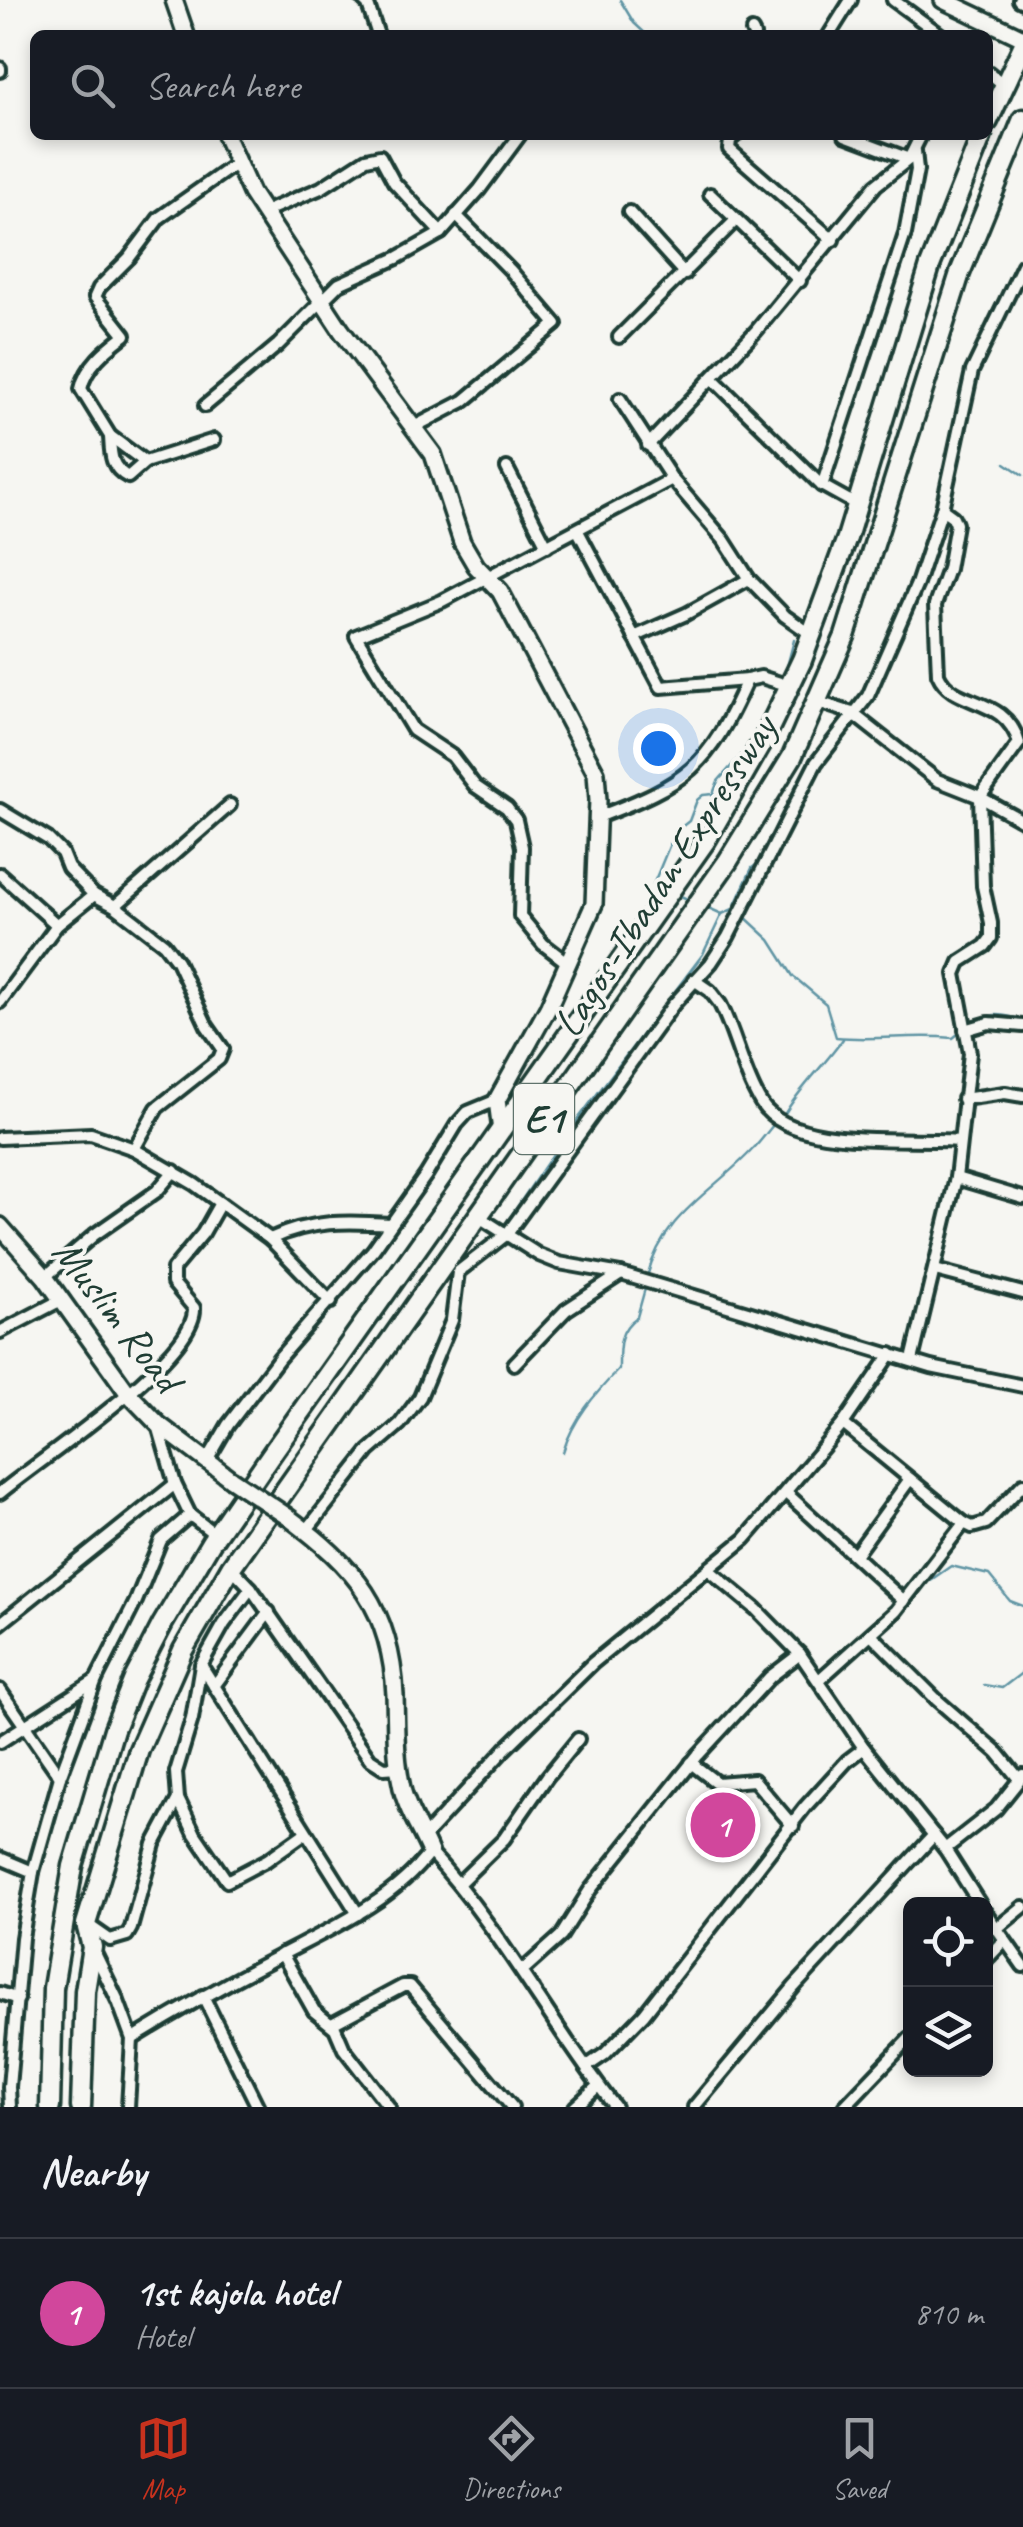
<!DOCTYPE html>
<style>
:root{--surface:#171b24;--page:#242831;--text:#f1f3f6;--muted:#9ea1a6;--line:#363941;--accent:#c8321e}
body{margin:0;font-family:Caveat,sans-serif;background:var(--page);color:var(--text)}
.controls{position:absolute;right:30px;bottom:30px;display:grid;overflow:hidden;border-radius:15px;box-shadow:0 5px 15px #0003}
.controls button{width:90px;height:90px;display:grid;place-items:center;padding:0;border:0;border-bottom:2px solid var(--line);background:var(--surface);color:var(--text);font:50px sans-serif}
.you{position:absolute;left:658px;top:748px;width:35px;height:35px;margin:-25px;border:8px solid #fff;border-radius:50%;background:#1a73e8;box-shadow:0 0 0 15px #1a73e833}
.badge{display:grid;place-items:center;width:65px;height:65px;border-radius:50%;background:var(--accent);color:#fff;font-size:32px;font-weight:700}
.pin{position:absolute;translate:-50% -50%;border:5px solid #fff;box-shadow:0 2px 10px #0006}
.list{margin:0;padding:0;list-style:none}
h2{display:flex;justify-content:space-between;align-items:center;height:130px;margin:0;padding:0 40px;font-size:42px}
h2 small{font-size:32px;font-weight:400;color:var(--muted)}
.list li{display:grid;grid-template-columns:65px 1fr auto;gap:30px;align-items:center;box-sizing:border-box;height:150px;padding:0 40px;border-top:2px solid var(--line)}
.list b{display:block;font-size:38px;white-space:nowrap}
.list p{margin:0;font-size:32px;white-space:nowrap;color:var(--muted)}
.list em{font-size:32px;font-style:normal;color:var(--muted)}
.icon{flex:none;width:55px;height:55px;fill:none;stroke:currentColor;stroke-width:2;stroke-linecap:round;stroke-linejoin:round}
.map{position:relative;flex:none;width:1023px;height:2107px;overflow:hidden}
.search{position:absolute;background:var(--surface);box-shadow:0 5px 15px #0003;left:30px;right:30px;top:30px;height:110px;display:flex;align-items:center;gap:25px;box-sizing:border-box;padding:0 35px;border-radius:15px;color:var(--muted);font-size:38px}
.sheet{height:280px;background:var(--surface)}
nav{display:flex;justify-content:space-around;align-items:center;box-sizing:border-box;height:140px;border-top:2px solid var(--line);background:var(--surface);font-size:28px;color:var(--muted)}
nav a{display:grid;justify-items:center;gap:5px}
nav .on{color:var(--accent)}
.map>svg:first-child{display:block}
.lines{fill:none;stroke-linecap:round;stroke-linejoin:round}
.stream{stroke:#6195a4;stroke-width:2.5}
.street-casing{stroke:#1f3d34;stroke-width:18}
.secondary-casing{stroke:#1f3d34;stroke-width:22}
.highway-casing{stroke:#1f3d34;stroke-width:25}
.street{stroke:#f6f6f2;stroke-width:10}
.secondary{stroke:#f6f6f2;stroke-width:15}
.highway{stroke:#f6f6f2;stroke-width:18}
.secondary-bridge-casing{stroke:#1f3d34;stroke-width:22;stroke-linecap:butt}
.secondary-bridge{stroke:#f6f6f2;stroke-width:15}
.labels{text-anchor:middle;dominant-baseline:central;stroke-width:8;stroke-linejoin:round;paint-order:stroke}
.shield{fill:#f6f6f2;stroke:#60746d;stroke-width:2.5}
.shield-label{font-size:40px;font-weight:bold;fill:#1f3d34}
.street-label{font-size:42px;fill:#1f3d34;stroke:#f6f6f2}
</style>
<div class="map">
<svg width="1023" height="2107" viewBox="0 0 1023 2107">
<rect width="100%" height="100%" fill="#f6f6f2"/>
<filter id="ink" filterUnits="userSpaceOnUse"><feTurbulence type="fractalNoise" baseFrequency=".01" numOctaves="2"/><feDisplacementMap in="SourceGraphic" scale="20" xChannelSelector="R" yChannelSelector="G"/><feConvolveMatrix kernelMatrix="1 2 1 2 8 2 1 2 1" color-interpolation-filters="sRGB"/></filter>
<g filter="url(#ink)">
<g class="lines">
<g class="stream">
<path d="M 620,0 L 634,23 L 647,35"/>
<path d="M 1005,463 L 1023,475"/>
<path d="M 784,678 L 794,640"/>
<path d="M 664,889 L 653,885 L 675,832 L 689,821 L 697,800 L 703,795 L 713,794 L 718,781 L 751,744 L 763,721"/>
<path d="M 676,894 L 692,901"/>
<path d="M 704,906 L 722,914 L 733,909 L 737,912"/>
<path d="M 734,907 L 752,868 L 760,862 L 778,821"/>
<path d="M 744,916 L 770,940 L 793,976 L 826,1004 L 836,1037 C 875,1041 913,1034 953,1038 L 963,1030"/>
<path d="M 969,1025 C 987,1011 1002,1014 1023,1020"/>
<path d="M 784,1115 C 800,1087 824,1066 843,1039"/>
<path d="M 504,1226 L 566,1135 L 703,954 L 722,914"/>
<path d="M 647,1277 C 663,1214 713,1192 753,1149 C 761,1141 767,1132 774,1124"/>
<path d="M 563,1452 C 573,1419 595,1394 619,1369 C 619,1347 618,1330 637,1317 L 646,1285"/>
<path d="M 925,1584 L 951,1566 L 989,1575 L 1010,1601 L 1023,1606"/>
<path d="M 984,1685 L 1002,1688 L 1023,1672"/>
</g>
<defs>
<g id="street">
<path d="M 363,0 L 368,5 L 378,35"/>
<path d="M 893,0 L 941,35"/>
<path d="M 1019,0 L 1023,2"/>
<path d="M 752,31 L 754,35"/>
<path d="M 829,35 L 851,0"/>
<path d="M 0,68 L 0,71"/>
<path d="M 988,72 L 1004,85"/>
<path d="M 736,135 L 730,140 L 729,149 L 833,240"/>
<path d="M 845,135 L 909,159"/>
<path d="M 710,194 L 800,281"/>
<path d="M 264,212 L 321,188 L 366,159 L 380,156 L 394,182 L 441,233"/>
<path d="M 629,212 L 685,274"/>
<path d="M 619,337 L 736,220"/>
<path d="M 712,378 L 821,485 L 857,505"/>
<path d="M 620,399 L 672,479 L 724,540 L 749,579 L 785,616 L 812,635"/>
<path d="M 205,406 L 278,345 L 339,284 L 397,258 L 441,233 L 480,189 L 520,135"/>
<path d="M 412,428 L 464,401 L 556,324 L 511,271 L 456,215"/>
<path d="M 110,436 C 111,454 110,467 128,477 L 145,462"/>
<path d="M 214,440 L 145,462 L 110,436 L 81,389 C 86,365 107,349 125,335 L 95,297 L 99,288 L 129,258 L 159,218 L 237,163"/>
<path d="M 648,445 L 756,331 L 876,185 L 909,159 L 921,135"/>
<path d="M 507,468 L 547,546"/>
<path d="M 822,486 L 905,234 L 917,170 L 915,151"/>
<path d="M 578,531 L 661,687 L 747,680"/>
<path d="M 634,637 L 686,614 L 749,579"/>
<path d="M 818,702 L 852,713 L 937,780 L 980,797 L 1023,821"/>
<path d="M 0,810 L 48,839 L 62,853 L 68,868 L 94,895 L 115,906 L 164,944 L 177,961 L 207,1026 L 223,1049 L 219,1059 L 157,1108 L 134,1149"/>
<path d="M 598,817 C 687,783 708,768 747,680 L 761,677 L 790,686"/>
<path d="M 0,874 L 57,925"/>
<path d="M 115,906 L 230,805"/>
<path d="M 569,964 L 543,944 L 520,916 L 522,847 L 516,820 L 507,808 L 475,786 L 452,756 L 413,730 L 356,636 L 442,601 L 672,479"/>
<path d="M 694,980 L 710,991 L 720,1004 C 736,1035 743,1074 761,1103 C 791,1151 909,1136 959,1141"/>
<path d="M 0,1002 L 57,925 L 94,895"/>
<path d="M 965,1030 L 989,1023 L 1023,1026"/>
<path d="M 963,1099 L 1005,1093 L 1023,1096"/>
<path d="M 0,1138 L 91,1134 L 134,1149 L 194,1184 L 270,1239 L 331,1302"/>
<path d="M 956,1178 L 1023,1198"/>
<path d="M 476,1215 L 539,1255 L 559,1263 L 621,1274 L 931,1367 L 1023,1386"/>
<path d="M 270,1239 C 311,1220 346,1221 391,1224"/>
<path d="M 935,1270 L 1023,1293"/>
<path d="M 45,1277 L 94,1235 L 157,1191 L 174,1171"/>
<path d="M 0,1332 L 63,1299"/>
<path d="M 912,1360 L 956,1178 L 970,1053 L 955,974 L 960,962 L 985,946 L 991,938 L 991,923 L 983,886 L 980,797 L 1019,743 C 1005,694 953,709 938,674 L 935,605 L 948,569 L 956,524 L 953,517 L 942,509"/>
<path d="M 514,1364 L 566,1310 L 621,1274"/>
<path d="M 843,1424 L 964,1523"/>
<path d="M 158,1425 L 175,1484 L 190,1515 L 216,1535"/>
<path d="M 207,1461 L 228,1425 L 279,1358 L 373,1250 L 426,1175 L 457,1124 L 468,1112 L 497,1100"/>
<path d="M 0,1493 C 39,1460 197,1357 194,1308 L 173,1283 L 173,1269 L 203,1233 L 220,1203"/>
<path d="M 786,1493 L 904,1601"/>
<path d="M 306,1531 L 369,1451 L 400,1424 L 420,1397 L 452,1320 L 458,1272 L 507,1234 L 673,1005 L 711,963 L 728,937 L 816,763 L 868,696 L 917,584 L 942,509 L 972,371 L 1023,265"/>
<path d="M 855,1555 L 910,1479"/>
<path d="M 231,1567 L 251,1588 L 370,1759 L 384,1768 L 398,1767"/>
<path d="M 709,1570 L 756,1609 L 800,1654 L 864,1748 L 945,1849 L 980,1904"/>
<path d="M 0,1624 L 175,1484"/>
<path d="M 871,1634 L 937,1700 L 998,1753 L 1019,1779"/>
<path d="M 201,1665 L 358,1914"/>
<path d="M 819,1680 L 896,1611 L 964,1523 L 972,1527 L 986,1523 L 1023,1484"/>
<path d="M 214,1686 L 269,1612"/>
<path d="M 0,1690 L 60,1777"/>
<path d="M 0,1742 L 96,1680"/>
<path d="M 691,1763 L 717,1783 L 754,1780 L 793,1826"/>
<path d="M 178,1799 L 195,1834 L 227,1881 L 267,1860 L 305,1833"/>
<path d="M 424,1837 L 505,1749 L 593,1663 L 745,1539 L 843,1424 L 891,1354"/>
<path d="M 945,1849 L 996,1809 L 1023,1775"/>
<path d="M 0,1858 L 33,1872"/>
<path d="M 458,1884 L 504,1839 L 547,1777 L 578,1739"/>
<path d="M 986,1913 L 1023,1966"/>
<path d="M 87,1924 L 110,1940 L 127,1935 L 131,1928 L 154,1844 L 178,1799 L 176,1772 L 192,1719 L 201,1665 L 224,1624 L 251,1588"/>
<path d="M 996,1929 L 1023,1907"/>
<path d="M 94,1951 L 118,2001 L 132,2039 L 128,2107"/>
<path d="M 282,1954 L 314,2011 L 335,2028 L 344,2049 L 389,2107"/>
<path d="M 986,1960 L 1003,1942"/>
<path d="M 522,1971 L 561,1936 L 590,1890 L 698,1755 L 770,1677 L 800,1654"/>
<path d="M 0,1993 L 18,1999"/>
<path d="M 203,1996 L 258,2107"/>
<path d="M 332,2024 L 403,1986 L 410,1986 L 512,2107"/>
<path d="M 132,2039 C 176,2012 220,1987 266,1963 C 323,1932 390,1905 430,1852 C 502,1930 550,2024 615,2107"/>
<path d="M 586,2067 L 605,2054 L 644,2014 L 805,1807 L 847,1761 L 864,1748"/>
<path d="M 10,2107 L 9,2087 L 22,1938 L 33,1872 L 60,1777 L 96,1680 L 136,1601 L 161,1540 L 190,1515"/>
<path d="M 575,2107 L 598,2086"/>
<path d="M 694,2107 L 794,1987 L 934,1835"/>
<path d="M 844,2107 L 910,2038"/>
</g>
<g id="secondary">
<path d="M 174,0 L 186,35"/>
<path d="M 943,0 L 1023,38"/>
<path d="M 225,135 L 251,193 L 341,330 L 433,454 L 462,542 L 476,566 L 500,591 L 596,773 L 598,800 L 594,904 L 548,1008 L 497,1100 L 501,1131"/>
<path d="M 0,1226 L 45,1277 L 128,1393 L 158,1424 L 231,1479"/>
<path d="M 288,1517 C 355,1567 391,1608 395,1695 C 396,1727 395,1757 402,1788 C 407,1811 421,1830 430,1852"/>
</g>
<g id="highway">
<path d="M 988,121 L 1023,46"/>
<path d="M 50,2107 L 53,1988 L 73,1866 L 114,1729 L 134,1679 L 163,1623 L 211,1542 L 275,1449 L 706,840 L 765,737 L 802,660 L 847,538 L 930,266 L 982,135"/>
<path d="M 81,2107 L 85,1991 L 92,1947 L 86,1924 L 139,1750 L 183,1650 L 231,1567 L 728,861 L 792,757 L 845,636 L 960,273 L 1023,119"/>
</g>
</defs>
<use href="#street" class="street-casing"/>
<use href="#secondary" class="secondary-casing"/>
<use href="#highway" class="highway-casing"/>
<use href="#street" class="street"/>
<use href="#secondary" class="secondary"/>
<use href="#highway" class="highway"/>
<defs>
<path id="secondary-bridge" d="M 231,1479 L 288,1517"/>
</defs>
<use href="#secondary-bridge" class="secondary-bridge-casing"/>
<use href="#secondary-bridge" class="secondary-bridge"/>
</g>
</g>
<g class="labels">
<rect class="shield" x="514" y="1084" width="60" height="70" rx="8"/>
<g class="shield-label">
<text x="544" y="1119">E1</text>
</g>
<g class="street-label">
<text transform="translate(665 876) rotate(-57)">Lagos-Ibadan Expressway</text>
<text transform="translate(117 1315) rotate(52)">Muslim Road</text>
</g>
</g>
</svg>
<div class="controls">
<button><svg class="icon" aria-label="locate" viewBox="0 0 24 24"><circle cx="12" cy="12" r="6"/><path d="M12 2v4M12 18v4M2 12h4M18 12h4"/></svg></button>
<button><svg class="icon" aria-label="layers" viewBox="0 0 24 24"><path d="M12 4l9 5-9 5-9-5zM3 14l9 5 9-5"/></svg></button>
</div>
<div class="you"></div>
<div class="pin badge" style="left:723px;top:1825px;background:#d1479c">1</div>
<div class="search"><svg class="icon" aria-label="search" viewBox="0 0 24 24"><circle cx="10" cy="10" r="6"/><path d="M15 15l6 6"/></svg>Search here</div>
</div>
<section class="sheet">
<h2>Nearby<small></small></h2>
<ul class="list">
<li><span class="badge" style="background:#d1479c">1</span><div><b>1st kajola hotel</b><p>Hotel</p></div><em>810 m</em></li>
</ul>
</section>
<nav>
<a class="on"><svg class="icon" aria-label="map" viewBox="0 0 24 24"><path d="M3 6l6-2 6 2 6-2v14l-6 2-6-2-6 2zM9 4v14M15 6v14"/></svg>Map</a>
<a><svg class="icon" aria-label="directions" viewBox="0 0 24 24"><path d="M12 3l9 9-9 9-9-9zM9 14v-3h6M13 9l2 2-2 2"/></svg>Directions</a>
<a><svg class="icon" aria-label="saved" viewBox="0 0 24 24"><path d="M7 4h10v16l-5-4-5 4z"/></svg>Saved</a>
</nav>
